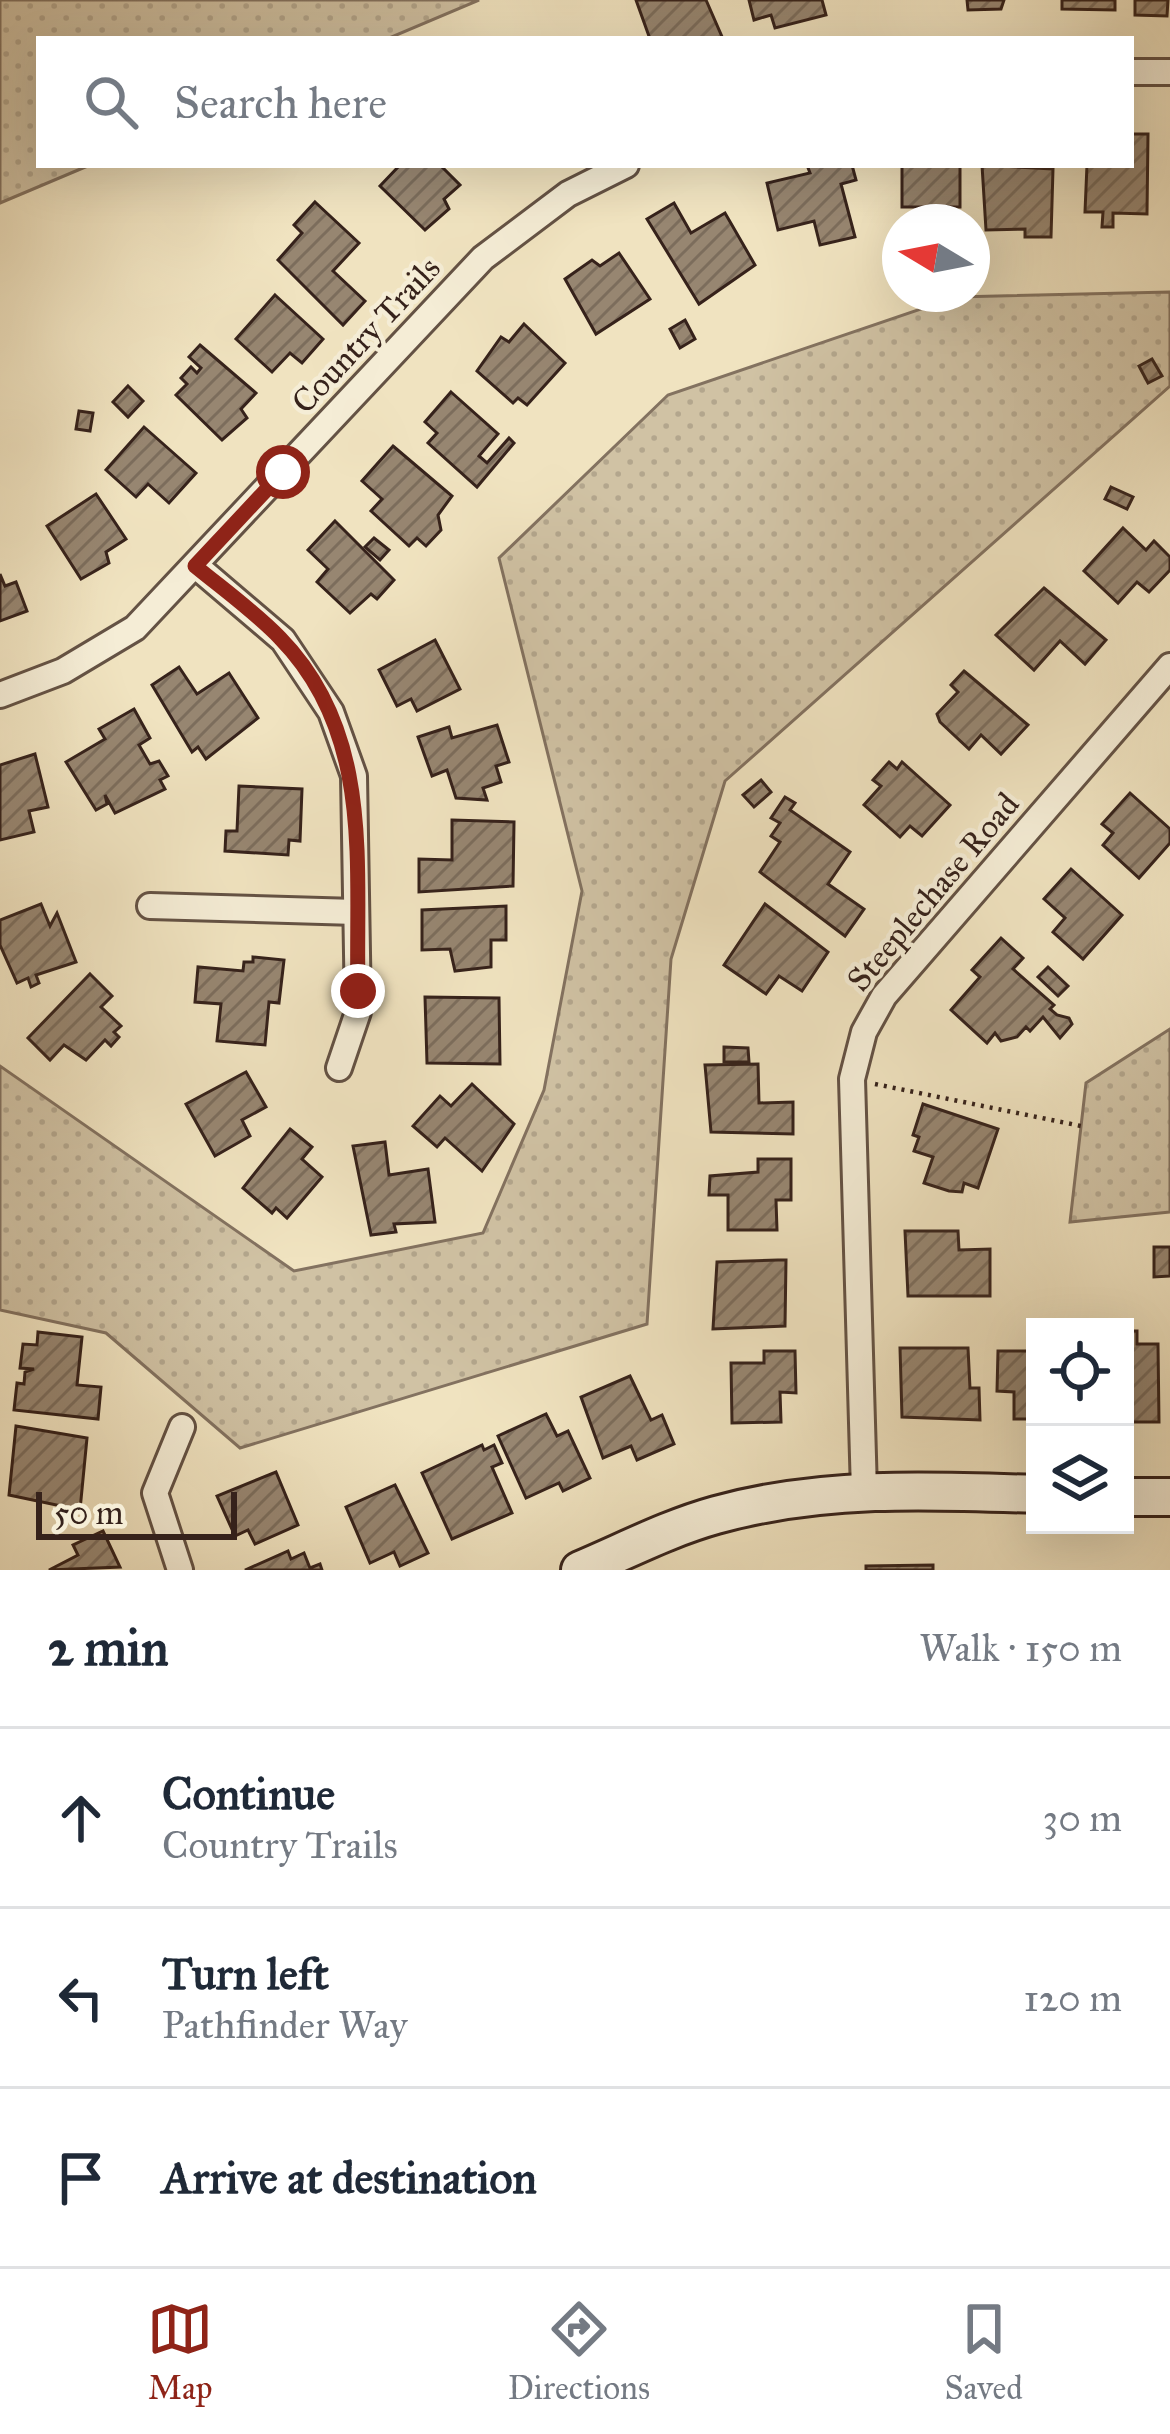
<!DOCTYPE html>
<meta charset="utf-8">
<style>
:root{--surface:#fff;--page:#f6f6f7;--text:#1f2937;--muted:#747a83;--line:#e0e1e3;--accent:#8f2418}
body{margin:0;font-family:"IM FELL Great Primer",serif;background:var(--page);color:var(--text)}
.controls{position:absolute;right:36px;bottom:36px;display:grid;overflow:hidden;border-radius:0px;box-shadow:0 12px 48px #0002}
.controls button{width:108px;height:108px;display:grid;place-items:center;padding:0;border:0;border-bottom:3px solid var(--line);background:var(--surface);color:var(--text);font:60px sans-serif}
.compass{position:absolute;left:882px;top:204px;width:108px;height:108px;border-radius:50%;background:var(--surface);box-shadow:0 12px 48px #0002;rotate:280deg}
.scale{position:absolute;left:36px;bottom:30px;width:201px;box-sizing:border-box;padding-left:12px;border:6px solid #36221b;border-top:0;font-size:33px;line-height:42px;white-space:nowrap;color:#36221b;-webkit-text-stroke:9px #f5edd6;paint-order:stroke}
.stop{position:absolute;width:36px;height:36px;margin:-27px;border:9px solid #8f2418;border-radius:50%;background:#fff}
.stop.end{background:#8f2418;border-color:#fff;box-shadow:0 3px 12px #0008}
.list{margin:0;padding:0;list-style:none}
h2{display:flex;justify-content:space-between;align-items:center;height:156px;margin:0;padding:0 48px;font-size:51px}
h2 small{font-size:39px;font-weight:400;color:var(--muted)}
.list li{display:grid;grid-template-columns:78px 1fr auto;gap:36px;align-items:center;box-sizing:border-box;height:180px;padding:0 48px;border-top:3px solid var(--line)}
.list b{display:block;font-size:45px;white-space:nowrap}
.list p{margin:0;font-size:39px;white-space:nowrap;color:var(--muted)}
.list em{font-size:39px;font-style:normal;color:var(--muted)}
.icon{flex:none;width:66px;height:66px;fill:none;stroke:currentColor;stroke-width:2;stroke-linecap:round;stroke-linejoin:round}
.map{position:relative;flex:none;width:1170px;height:1570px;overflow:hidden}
.search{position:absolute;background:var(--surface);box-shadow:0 12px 48px #0002;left:36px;right:36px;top:36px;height:132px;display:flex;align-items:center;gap:30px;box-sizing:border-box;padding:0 42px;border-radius:0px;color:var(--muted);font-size:45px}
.sheet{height:696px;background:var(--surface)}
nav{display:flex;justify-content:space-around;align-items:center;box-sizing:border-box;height:168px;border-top:3px solid var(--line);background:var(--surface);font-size:33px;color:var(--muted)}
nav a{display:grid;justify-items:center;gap:6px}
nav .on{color:var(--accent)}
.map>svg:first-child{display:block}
.grass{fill:url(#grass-dots);stroke:#837260;stroke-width:3}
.building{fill:url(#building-hatch);stroke:#36221b;stroke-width:3}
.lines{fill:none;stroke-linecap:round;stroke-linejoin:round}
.street-casing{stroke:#645244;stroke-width:30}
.secondary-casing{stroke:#36221b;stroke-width:42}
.path{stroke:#36221b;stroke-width:4.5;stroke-dasharray:3 6;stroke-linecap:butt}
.street{stroke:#f5edd6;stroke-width:24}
.secondary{stroke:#f5edd6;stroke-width:36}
.route{stroke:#8f2418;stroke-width:15}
.labels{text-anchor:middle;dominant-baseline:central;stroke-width:9;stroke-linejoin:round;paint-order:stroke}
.street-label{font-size:33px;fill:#36221b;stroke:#f5edd6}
</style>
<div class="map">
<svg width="1170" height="1570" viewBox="0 0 1170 1570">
<defs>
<pattern id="grass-dots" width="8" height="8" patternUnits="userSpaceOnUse" patternTransform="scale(3)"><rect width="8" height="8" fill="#d0c2a4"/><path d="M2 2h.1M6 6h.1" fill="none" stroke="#b3a68d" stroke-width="1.8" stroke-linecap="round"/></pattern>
<pattern id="building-hatch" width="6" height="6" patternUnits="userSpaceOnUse" patternTransform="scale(3)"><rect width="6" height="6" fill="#978671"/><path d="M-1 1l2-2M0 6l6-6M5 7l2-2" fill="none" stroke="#7c6d5c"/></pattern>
</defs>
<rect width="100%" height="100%" fill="#f0e3c0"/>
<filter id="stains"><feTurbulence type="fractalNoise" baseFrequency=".00167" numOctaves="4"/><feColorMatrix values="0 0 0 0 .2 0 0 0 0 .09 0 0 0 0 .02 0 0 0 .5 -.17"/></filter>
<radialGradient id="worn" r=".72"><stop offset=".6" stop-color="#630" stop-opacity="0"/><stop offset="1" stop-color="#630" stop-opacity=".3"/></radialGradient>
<g class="grass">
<path d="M 0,0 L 479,0 L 387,39 L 39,39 L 39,165 L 90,165 L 0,203 Z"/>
<path d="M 1170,292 L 1170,386 L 725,781 L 671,959 L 647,1324 L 240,1448 L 106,1333 L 0,1310 L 0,1066 L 294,1271 L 483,1233 L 544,1090 L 582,891 L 499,558 L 668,395 L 956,297 Z"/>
<path d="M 1170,1029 L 1170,1212 L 1070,1222 L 1086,1083 Z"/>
</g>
<g class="building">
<path d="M 636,0 L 706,0 L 723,39 L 650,39 Z"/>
<path d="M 749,0 L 822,0 L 826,15 L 775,28 L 771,15 L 754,20 Z"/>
<path d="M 967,0 L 1004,0 L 1001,9 L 968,10 Z"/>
<path d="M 1062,0 L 1115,0 L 1115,10 L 1062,9 Z"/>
<path d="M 1135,0 L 1168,0 L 1167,16 L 1135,15 Z"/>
<path d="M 1131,134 L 1148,134 L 1147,214 L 1113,213 L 1113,227 L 1102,227 L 1103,212 L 1085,212 L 1087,165 L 1131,165 Z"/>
<path d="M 400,165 L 440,165 L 460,185 L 444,199 L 449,209 L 425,230 L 380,186 Z"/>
<path d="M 807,165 L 852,165 L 856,180 L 841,184 L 855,237 L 820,245 L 814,221 L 778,230 L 767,183 L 810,173 Z"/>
<rect x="902" y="165" width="58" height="42"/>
<path d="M 982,165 L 1053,169 L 1051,237 L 1025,237 L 1025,229 L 986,230 Z"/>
<path d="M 315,202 L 359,243 L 333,271 L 365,301 L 343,325 L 278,260 L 302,233 L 294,225 Z"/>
<path d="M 674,203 L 691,233 L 725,213 L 755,265 L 699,304 L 647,219 Z"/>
<path d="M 619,253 L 650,299 L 596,334 L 565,279 L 592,260 L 600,266 Z"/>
<path d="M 275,295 L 323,339 L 302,363 L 290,353 L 272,372 L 236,339 Z"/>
<path d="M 685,320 L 695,339 L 680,348 L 670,329 Z"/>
<path d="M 524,324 L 565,363 L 527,405 L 518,398 L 513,403 L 477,371 L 501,337 L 509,342 Z"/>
<path d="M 200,345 L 256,393 L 241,409 L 247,418 L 222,440 L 176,395 L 187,384 L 181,378 L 191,367 L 197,373 L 201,368 L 189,357 Z"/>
<path d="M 1152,359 L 1162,376 L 1148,383 L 1139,366 Z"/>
<path d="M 128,386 L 143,401 L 128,417 L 113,402 Z"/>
<path d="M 451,392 L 498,434 L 479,456 L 487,463 L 509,438 L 514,443 L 477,487 L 428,443 L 437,433 L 425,422 Z"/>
<path d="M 79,411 L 93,413 L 90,431 L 76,429 Z"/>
<path d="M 144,427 L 196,473 L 169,503 L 148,484 L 136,497 L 106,470 Z"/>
<path d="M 393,446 L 452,496 L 438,515 L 441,530 L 426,546 L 417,538 L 409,546 L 371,511 L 382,499 L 362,481 Z"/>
<path d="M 1111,487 L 1133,497 L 1127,509 L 1105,499 Z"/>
<path d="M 96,494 L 126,539 L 106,552 L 109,563 L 81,579 L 47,526 Z"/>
<path d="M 335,521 L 394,580 L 377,599 L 371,594 L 350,613 L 317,582 L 328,569 L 308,550 Z"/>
<path d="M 1123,528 L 1146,550 L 1154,541 L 1170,557 L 1170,570 L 1149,592 L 1137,582 L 1118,603 L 1084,571 Z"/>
<path d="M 374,538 L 389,550 L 380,560 L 365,547 Z"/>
<path d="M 0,574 L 5,586 L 16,582 L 27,611 L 0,621 Z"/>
<path d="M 1044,588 L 1106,640 L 1085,664 L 1060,641 L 1034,670 L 996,635 Z"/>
<path d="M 435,640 L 460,689 L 417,711 L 411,699 L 397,706 L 379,670 Z"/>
<path d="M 179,667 L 197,694 L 229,673 L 258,718 L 206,759 L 198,747 L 192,752 L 152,685 Z"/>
<path d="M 964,671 L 1028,725 L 1001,754 L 981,735 L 969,749 L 940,722 L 937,714 L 958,692 L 951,685 Z"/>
<path d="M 134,709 L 150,738 L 139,745 L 150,764 L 159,761 L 168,776 L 160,780 L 165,789 L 115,813 L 105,795 L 107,804 L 96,810 L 66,762 L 105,739 L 99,729 Z"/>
<path d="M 497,725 L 509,762 L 496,766 L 501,782 L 483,788 L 487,800 L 456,798 L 447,770 L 432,776 L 418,737 L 449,727 L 452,738 Z"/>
<path d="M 35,754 L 48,807 L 29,811 L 34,832 L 0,840 L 0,765 Z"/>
<path d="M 889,762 L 897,769 L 902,762 L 950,805 L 922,836 L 910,826 L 900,837 L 864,805 L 881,786 L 873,780 Z"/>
<path d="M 761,780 L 771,792 L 754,807 L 743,795 Z"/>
<path d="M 239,786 L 302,789 L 300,841 L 289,840 L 288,855 L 225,851 L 226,831 L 237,831 Z"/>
<path d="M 1130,793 L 1170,829 L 1170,843 L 1139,878 L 1103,845 L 1113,833 L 1102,824 Z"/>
<path d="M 785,797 L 795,803 L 790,810 L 850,852 L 828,884 L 864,909 L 845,936 L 760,872 L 780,842 L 771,836 L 780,823 L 771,818 Z"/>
<path d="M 452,820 L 514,822 L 513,886 L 419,892 L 419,859 L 452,860 Z"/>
<path d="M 1071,869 L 1122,915 L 1083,959 L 1053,932 L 1065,918 L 1044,899 Z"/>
<path d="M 41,904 L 50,926 L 57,913 L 76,962 L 36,975 L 39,983 L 31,987 L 28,978 L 17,983 L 0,945 L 0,920 Z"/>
<path d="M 765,904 L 828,952 L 802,991 L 779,976 L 766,994 L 724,965 Z"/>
<path d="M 506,906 L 506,940 L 491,940 L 491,967 L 455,971 L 450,949 L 422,950 L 422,910 Z"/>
<path d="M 1001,938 L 1023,958 L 1013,969 L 1054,1005 L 1050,1009 L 1057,1015 L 1069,1018 L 1072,1024 L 1060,1038 L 1043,1017 L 1030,1031 L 1026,1027 L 1017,1037 L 1001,1041 L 995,1033 L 987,1043 L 951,1010 L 980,977 L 972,970 Z"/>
<path d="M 253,957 L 284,960 L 279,1003 L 269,1002 L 265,1045 L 217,1041 L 221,1004 L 195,1002 L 198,967 L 243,971 L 244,962 L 253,962 Z"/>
<path d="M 1048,967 L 1068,986 L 1058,996 L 1038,977 Z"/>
<path d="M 90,974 L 112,996 L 101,1007 L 121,1026 L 114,1032 L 119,1037 L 111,1046 L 105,1040 L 86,1060 L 64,1045 L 50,1060 L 28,1038 Z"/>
<path d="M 425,997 L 499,998 L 500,1064 L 427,1063 Z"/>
<path d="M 724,1047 L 748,1048 L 749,1062 L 724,1062 Z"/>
<path d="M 758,1064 L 759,1103 L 793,1102 L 793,1134 L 711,1132 L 705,1065 Z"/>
<path d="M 246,1072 L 266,1107 L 242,1120 L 250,1136 L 215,1156 L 186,1104 Z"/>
<path d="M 472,1084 L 514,1124 L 482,1171 L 445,1138 L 437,1147 L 413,1126 L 440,1096 L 451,1106 Z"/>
<path d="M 923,1104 L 998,1129 L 978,1188 L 964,1183 L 962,1192 L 949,1191 L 924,1183 L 933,1157 L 914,1151 L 919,1137 L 913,1135 Z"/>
<path d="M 290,1129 L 312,1147 L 302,1159 L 322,1177 L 287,1218 L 276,1208 L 272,1213 L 243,1188 Z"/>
<path d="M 385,1142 L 389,1175 L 428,1169 L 435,1222 L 394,1224 L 396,1232 L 371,1235 L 353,1146 Z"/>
<path d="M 758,1159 L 791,1159 L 791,1200 L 776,1200 L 777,1230 L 728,1230 L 728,1195 L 709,1195 L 710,1176 L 758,1172 Z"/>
<path d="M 905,1231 L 958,1231 L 959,1250 L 990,1249 L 990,1296 L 908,1296 Z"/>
<path d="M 1154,1247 L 1170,1247 L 1170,1276 L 1154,1277 Z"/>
<path d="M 778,1260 L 786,1260 L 785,1326 L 713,1329 L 717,1262 Z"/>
<path d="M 1125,1331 L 1137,1331 L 1137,1344 L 1158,1344 L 1159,1422 L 1125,1422 Z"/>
<path d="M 38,1332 L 82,1337 L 77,1385 L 101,1387 L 98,1419 L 14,1410 L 17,1383 L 24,1384 L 25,1372 L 34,1369 L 20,1368 L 23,1344 L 37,1345 Z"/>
<path d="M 1033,1339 L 1035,1419 L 1014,1419 L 1014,1392 L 997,1391 L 998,1351 L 1033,1351 Z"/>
<path d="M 900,1348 L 968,1348 L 970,1388 L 979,1388 L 980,1420 L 902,1417 Z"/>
<path d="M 764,1351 L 795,1351 L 796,1393 L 780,1392 L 781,1422 L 732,1423 L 731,1363 L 764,1363 Z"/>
<path d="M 630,1376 L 651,1420 L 662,1415 L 674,1444 L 637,1460 L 631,1446 L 603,1458 L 581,1397 Z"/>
<path d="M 546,1414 L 557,1436 L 568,1431 L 590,1478 L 563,1491 L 559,1483 L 526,1498 L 498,1436 Z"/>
<path d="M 16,1426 L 87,1438 L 80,1510 L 9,1495 Z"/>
<path d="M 482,1445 L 484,1450 L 494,1445 L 502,1463 L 492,1467 L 512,1513 L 452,1539 L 422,1473 Z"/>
<path d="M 276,1472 L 298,1525 L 255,1544 L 248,1530 L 235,1536 L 217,1496 Z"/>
<path d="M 395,1485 L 428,1553 L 400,1566 L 394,1552 L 370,1563 L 346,1507 Z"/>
<path d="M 103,1531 L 120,1567 L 49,1570 L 78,1555 L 73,1545 Z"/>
<path d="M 288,1551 L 291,1559 L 304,1553 L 310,1568 L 320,1564 L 322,1570 L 245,1570 Z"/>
<path d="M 933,1565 L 933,1570 L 866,1570 L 866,1566 Z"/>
</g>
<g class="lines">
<defs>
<g id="street">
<path d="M 1131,72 L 1170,72"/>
<path d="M 195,565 L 283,640 L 331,712 L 354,776 L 358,1012 L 339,1068"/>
<path d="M 0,695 L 63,671 L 135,628 L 483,258 L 568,194 L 626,165"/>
<path d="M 150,906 L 356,912"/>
<path d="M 864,1491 L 852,1079 L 864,1032 L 884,996 L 1170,666"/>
<path d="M 180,1570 L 155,1493 L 182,1427"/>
</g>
<g id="secondary">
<path d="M 1125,1497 L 1170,1497"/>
<path d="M 580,1570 C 625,1551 669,1528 716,1515 C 820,1486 928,1490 1035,1494"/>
</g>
</defs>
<use href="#street" class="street-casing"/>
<use href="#secondary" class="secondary-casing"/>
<path class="path" d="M 875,1084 L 1081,1126"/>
<use href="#street" class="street"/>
<use href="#secondary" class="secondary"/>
</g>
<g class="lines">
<path class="route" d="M 283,472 L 195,566 C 223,589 255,612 280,638 C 375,735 355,868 358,991"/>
</g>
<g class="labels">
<g class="street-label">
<text transform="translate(366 335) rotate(-47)">Country Trails</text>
<text transform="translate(933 892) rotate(-50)">Steeplechase Road</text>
</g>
</g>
<rect width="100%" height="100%" filter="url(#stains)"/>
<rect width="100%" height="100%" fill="url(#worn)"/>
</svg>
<div class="controls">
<button><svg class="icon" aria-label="locate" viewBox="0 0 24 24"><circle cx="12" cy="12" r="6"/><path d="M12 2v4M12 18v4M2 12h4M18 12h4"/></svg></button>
<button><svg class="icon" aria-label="layers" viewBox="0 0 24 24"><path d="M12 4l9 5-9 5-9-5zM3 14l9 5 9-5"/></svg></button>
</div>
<svg class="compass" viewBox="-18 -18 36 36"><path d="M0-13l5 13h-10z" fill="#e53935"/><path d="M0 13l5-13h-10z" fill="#747a83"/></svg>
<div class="scale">50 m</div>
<div class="stop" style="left:283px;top:472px"></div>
<div class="stop end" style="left:358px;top:991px"></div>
<div class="search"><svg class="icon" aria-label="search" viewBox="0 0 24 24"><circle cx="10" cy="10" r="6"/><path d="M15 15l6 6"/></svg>Search here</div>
</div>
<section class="sheet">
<h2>2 min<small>Walk · 150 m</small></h2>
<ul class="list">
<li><svg class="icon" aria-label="ahead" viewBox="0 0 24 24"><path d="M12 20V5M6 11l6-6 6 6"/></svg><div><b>Continue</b><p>Country Trails</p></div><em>30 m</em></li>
<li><svg class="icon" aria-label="left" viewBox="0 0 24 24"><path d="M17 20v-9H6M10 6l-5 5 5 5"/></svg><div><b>Turn left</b><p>Pathfinder Way</p></div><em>120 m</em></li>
<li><svg class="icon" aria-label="arrive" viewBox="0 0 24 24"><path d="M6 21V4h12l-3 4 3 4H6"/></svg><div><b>Arrive at destination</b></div></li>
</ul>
</section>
<nav>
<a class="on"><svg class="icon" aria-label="map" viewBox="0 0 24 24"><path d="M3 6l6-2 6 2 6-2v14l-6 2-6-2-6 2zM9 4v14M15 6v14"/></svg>Map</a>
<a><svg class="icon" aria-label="directions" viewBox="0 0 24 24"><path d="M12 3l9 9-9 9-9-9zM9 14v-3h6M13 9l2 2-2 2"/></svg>Directions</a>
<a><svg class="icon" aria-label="saved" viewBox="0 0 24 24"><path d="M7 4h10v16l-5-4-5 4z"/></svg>Saved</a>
</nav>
